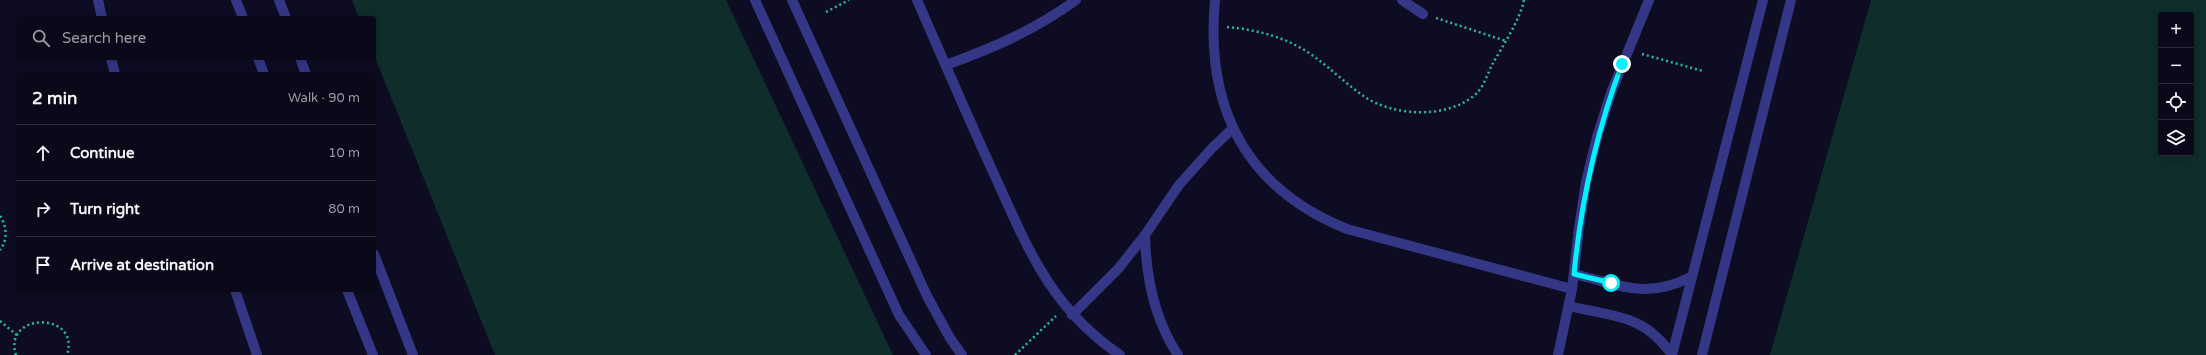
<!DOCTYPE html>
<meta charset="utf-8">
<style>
:root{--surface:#0a091a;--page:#131223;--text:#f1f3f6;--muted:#999aa2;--line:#2a2a39}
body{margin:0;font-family:"Varela Round",sans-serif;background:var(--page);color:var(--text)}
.controls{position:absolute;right:12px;top:12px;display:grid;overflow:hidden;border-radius:4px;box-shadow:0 2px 10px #0003}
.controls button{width:36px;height:36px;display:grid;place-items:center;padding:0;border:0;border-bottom:1px solid var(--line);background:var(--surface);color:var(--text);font:20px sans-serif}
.stop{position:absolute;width:12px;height:12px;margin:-9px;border:3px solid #00f3f9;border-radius:50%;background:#fff}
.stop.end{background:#00f3f9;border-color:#fff;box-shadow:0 1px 4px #0008}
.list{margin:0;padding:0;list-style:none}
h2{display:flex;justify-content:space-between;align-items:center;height:52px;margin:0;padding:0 16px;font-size:17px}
h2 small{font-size:13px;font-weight:400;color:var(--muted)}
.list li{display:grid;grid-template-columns:26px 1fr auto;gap:12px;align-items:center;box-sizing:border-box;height:56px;padding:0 16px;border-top:1px solid var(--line)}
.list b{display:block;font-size:15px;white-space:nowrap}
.list em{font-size:13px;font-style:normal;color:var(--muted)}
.icon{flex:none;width:22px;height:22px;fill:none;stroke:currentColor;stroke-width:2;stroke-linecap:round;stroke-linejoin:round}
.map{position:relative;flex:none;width:2206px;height:355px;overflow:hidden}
.search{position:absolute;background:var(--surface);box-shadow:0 2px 10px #0003;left:16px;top:16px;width:360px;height:44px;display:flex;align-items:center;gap:10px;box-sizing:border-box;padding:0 14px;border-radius:4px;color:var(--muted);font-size:15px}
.panel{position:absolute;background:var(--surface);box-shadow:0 2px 10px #0003;left:16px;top:72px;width:360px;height:220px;border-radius:4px}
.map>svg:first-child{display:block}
.green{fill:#0f2d2a;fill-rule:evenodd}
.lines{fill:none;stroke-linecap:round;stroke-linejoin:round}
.path{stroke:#26bba7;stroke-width:2.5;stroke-dasharray:2 3;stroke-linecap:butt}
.minor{stroke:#343785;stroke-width:10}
.route{stroke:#00f3f9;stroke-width:5}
</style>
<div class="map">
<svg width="2206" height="355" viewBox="0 0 2206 355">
<rect width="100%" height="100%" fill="#0e0c23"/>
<g class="green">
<path d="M 352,0 L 726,0 L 893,355 L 495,355 L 374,55 L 374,18 L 359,18 Z"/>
<path d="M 1871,0 L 2206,0 L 2206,355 L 1770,355 ZM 2161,15 L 2191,15 L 2191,153 L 2161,153 Z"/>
</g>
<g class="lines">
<g class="path">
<path d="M 826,12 L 849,0"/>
<path d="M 1436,18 L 1506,41"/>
<path d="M 1227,27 C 1248,29 1269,33 1289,42 C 1317,54 1337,77 1362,95 C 1392,117 1450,120 1478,92 C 1484,85 1488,73 1492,65 C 1502,47 1520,20 1524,0"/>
<path d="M 1642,54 L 1703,71"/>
<path d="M 0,216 C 7,226 8,240 0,250"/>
<path d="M 0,321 L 18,336"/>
<path d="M 16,355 C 2,312 81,311 67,355"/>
<path d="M 1015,355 L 1056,316"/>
</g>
<g class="minor">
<path d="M 98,0 L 102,18"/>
<path d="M 236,0 L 243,18"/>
<path d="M 279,0 L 286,18"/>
<path d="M 755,0 L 899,315 L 926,355"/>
<path d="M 792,0 L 927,296 L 950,338 L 962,355"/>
<path d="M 917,0 C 942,57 967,115 993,172 C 1027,246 1049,307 1120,355"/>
<path d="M 1215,0 C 1205,107 1245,188 1347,229 L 1572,289"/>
<path d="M 1402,0 L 1423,14"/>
<path d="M 111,58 L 115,74"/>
<path d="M 258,58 L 264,74"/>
<path d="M 300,58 L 306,74"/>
<path d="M 946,65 C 993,48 1035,30 1076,0"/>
<path d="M 1145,235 C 1146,278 1154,319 1178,355"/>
<path d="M 374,254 L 413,355"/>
<path d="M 1574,274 C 1621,285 1645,300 1691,277"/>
<path d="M 235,290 L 257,355"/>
<path d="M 347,290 L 373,355"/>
<path d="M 1569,306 C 1614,317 1644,314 1672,355"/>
<path d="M 1072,315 L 1118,269 L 1145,235 L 1179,185 L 1213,147 L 1233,128"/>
<path d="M 1558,355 L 1572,289 L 1579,228 L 1586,182 L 1597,137 L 1611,93 L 1649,0"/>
<path d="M 1672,355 L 1763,0"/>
<path d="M 1702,355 L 1791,0"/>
</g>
</g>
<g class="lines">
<path class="route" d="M 1611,283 L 1574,274 C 1581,201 1596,133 1622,64"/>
</g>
</svg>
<div class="controls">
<button>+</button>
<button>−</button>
<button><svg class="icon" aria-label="locate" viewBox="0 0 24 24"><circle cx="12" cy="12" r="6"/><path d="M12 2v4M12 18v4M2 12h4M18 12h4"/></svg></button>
<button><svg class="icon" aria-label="layers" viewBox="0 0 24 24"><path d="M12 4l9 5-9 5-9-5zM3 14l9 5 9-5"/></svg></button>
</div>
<div class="stop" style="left:1611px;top:283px"></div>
<div class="stop end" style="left:1622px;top:64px"></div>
<div class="search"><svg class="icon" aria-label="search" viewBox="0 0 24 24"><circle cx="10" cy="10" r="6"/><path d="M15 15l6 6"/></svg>Search here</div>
<section class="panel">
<h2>2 min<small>Walk · 90 m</small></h2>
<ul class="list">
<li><svg class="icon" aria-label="ahead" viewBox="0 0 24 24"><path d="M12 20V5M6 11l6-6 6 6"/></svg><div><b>Continue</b></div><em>10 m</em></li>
<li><svg class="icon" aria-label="right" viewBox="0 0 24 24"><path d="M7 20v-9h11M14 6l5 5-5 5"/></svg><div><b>Turn right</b></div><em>80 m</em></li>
<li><svg class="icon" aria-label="arrive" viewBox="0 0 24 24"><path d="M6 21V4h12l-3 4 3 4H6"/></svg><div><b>Arrive at destination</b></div></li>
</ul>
</section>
</div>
